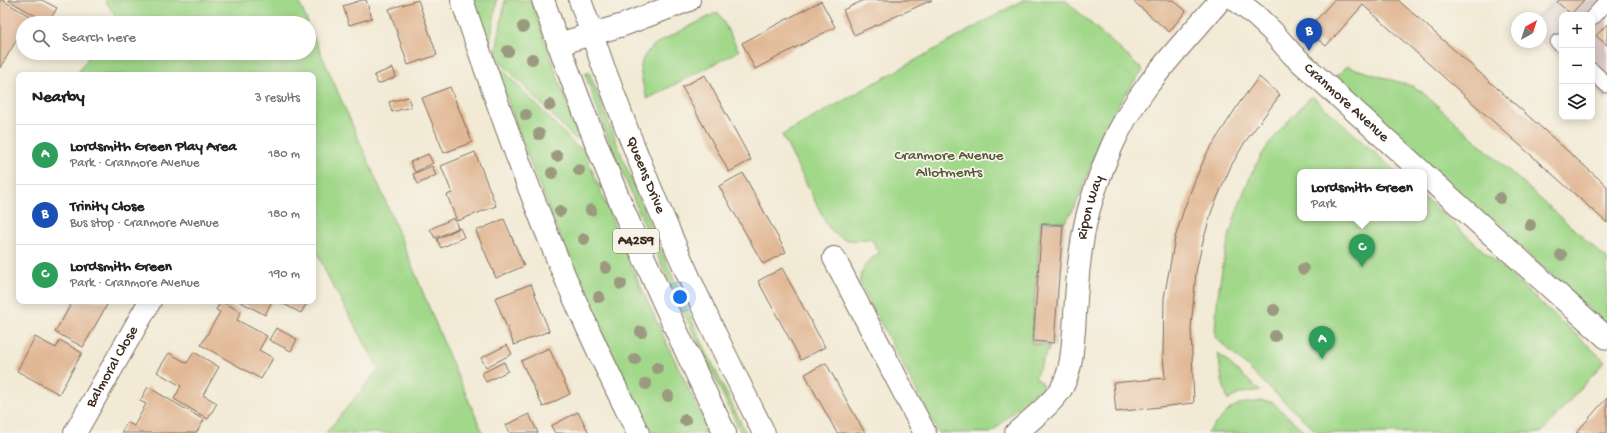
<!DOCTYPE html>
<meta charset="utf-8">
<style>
:root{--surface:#fff;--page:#f6f6f6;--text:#222;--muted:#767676;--line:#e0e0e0;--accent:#d1495b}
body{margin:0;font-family:"Gochi Hand",sans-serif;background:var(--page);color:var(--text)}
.controls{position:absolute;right:12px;top:12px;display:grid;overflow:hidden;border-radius:8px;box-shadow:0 2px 10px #0003}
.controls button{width:36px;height:36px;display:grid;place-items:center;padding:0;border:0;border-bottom:1px solid var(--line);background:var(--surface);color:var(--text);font:20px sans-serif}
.compass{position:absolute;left:1511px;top:12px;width:36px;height:36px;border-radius:50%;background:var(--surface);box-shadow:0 2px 10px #0003;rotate:39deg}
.you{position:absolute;left:680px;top:297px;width:14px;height:14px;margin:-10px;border:3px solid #fff;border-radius:50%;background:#1a73e8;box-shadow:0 0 0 6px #1a73e833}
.badge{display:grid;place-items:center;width:26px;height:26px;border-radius:50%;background:var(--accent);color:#fff;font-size:13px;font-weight:700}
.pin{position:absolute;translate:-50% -33px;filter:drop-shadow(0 1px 2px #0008)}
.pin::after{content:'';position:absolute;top:21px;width:14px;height:12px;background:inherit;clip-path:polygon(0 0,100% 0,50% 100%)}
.popup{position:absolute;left:1297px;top:169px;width:130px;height:52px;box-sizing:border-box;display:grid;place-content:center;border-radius:8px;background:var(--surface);filter:drop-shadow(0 1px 3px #0005);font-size:13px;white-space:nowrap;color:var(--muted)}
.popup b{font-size:15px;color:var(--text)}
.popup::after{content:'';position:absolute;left:50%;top:100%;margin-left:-8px;border:8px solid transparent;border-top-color:var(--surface)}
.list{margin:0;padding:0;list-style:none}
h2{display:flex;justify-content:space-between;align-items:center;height:52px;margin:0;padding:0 16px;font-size:17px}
h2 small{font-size:13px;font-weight:400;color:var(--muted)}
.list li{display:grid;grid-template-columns:26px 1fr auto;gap:12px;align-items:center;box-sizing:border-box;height:60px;padding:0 16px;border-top:1px solid var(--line)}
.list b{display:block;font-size:15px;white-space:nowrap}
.list p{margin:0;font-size:13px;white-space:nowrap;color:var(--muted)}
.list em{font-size:13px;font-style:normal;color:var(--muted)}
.icon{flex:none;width:22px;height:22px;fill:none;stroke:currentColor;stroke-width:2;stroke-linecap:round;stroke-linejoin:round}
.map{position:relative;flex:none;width:1607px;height:433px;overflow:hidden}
.search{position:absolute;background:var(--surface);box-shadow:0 2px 10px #0003;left:16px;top:16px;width:300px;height:44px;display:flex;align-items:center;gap:10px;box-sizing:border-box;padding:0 14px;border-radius:22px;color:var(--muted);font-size:15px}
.panel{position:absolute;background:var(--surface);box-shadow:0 2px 10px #0003;left:16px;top:72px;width:300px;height:232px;border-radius:8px}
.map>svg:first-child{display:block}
.industrial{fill:#d2bfc0}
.green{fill:#a1d88a;stroke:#6e8154}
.building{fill:#e1b895}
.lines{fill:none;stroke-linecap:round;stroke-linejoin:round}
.service-casing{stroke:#7b6d5e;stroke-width:17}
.minor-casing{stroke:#7b6d5e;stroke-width:24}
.primary-casing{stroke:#7b6d5e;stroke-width:24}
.service{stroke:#fff;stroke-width:15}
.minor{stroke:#fff;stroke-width:22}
.primary{stroke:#fff;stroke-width:22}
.tree{fill:#9b997f}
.labels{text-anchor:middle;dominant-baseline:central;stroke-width:3.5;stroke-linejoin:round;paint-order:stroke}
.shield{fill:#f7f3e8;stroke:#73665b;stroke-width:1}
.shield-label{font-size:14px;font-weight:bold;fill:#3b2a1e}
.street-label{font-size:15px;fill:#3b2a1e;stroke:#f7f3e8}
.park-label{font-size:15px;fill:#545639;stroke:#f7f3e8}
</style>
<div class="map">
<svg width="1607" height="433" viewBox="0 0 1607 433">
<rect width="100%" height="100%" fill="#f7f3e8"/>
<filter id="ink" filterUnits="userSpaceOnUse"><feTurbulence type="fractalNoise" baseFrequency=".025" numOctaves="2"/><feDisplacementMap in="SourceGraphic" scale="8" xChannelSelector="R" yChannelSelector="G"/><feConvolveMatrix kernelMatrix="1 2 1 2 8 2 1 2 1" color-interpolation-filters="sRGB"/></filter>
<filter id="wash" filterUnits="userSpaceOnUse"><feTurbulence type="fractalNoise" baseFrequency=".012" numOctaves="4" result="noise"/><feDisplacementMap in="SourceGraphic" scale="16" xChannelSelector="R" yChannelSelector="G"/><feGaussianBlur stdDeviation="0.9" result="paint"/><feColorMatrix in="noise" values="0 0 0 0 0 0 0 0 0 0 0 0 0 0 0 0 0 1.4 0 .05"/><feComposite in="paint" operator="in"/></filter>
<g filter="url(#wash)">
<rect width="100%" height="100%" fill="#f2ead5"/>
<g class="industrial">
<path d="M 1554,0 L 1607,0 L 1607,102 L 1592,88 L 1592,15 L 1562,15 L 1562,61 L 1541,42 L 1541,18 L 1533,18 Z"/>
<path d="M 1041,221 L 1065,222 L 1055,347 L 1031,343 Z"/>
</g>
<g class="green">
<path d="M 105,0 L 298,0 L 308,23 L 110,23 L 115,15 Z"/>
<path d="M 471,0 L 497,0 L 489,49 Z"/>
<path d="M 505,0 L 531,0 L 579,139 L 574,138 L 496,57 L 496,52 Z"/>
<path d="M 1023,0 L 1065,0 L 1143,70 C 1127,90 1113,111 1102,135 C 1089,163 1084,197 1065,222 L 1041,221 L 1031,343 L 1050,346 L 1035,377 L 1041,382 L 1043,388 L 1041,391 L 1034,392 L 991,433 L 939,433 L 860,284 C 859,269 868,261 879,253 L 871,238 C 852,243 838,241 827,225 L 782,135 Z"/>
<path d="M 718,12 L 739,51 L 647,99 C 640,73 634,61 657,43 Z"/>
<path d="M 309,26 L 383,195 L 449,356 L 483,433 L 326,433 L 379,369 L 327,275 L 313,242 L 313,75 L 77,75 L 91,53 L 309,53 Z"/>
<path d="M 495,65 L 499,66 L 577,147 L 583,148 L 628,259 L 666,342 L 710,433 L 649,433 L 587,302 L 531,165 Z"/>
<path d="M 1346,66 L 1412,86 L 1421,91 L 1607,259 L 1607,325 L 1335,79 Z"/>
<path d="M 589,72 C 636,195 687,316 746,433 L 741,433 L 664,271 L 607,136 L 585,74 Z"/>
<path d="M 1312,96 L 1396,172 L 1300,172 L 1300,218 L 1424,218 L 1424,197 L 1605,361 L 1541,433 L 1318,433 L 1215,337 C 1216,280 1232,206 1261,156 C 1275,134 1294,114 1312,96 Z"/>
<path d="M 1218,353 L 1260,391 C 1248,391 1237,393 1228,401 L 1222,380 Z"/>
<path d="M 1262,401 L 1272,402 L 1306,433 L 1206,433 L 1230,409 L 1239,404 Z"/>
</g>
<g id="blocks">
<g class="building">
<path d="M 0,0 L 2,0 L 31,17 L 27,23 L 23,23 L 23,29 L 0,68 Z"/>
<path d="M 8,0 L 42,0 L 57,8 L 48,23 Z"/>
<path d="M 362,0 L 366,0 L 372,18 L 349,25 L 343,6 Z"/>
<path d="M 418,0 L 437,55 L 408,65 L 389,9 Z"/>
<path d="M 864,0 L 932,0 L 854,35 L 843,10 Z"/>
<path d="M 1132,0 L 1173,0 L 1186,11 L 1169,32 Z"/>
<path d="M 1334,0 L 1398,0 L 1607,186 L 1607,223 L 1363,5 L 1326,46 L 1307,30 Z"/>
<path d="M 1559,0 L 1584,0 L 1571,14 L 1557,2 Z"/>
<path d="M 821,1 L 835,27 L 755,69 L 742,43 Z"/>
<path d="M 1607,24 L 1607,45 L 1596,36 Z"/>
<path d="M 393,68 L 396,77 L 378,84 L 374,75 Z"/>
<path d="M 705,75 L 751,160 L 729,172 L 682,87 Z"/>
<path d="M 1259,77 L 1280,95 L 1245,142 L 1231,166 L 1212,210 L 1202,245 L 1196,272 L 1191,328 L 1194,403 L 1116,412 L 1113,383 L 1165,378 L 1163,356 L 1164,298 L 1175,238 L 1184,209 L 1195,180 L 1207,153 L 1240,102 Z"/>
<path d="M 450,87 L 472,142 L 444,153 L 422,98 Z"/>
<path d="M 408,97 L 411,107 L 392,112 L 389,102 Z"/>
<path d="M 475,152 L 496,206 L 457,221 L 447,195 L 452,193 L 441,166 Z"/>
<path d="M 428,154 L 433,163 L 415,172 L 410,162 Z"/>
<path d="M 432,166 L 436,175 L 418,184 L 413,174 Z"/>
<path d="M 743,173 L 786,252 L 763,264 L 719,186 Z"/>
<path d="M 454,218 L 458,228 L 435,238 L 430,229 Z"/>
<path d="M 504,219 L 524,266 L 496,278 L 476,231 Z"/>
<path d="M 1042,224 L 1063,225 L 1054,343 L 1033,341 Z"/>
<path d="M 460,228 L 464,237 L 441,248 L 437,239 Z"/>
<path d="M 782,268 L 825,347 L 801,360 L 758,281 Z"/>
<path d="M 531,284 L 549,331 L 514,345 L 495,298 Z"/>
<path d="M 73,301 L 104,301 L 108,303 L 83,347 L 55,332 Z"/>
<path d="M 221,301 L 241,312 L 237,320 L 267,336 L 259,350 L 273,358 L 261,379 L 201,345 L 220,312 L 216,310 Z"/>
<path d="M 239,301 L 272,301 L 265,315 Z"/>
<path d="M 278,301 L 308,301 L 301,313 Z"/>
<path d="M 276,328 L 297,339 L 291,351 L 269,340 Z"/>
<path d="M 35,337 L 56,348 L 60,340 L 82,353 L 59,394 L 17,371 Z"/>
<path d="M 507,345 L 512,354 L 486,367 L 481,358 Z"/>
<path d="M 549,348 L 570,394 L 543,407 L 521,361 Z"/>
<path d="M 194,352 L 219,367 L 203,395 L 217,403 L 208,419 L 174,399 L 181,386 L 157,372 L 169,353 L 187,363 Z"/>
<path d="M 504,362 L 508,371 L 486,382 L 482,373 Z"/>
<path d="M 826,363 L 848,403 L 865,433 L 837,433 L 816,395 L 805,374 Z"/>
<path d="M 148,387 L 204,420 L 196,433 L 121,433 L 127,422 L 134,426 L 146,404 L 140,401 Z"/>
<path d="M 1607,398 L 1607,433 L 1576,433 L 1597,409 Z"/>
<path d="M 578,412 L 589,433 L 555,433 L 551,426 Z"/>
<path d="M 529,414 L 538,433 L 510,433 L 506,425 Z"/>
</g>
</g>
</g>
<g filter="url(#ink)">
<use href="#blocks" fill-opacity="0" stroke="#7b6d5e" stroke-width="1"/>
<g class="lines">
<defs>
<g id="service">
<path d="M 1592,18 L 1607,2"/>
<path d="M 1558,42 L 1562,45"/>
<path d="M 1592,71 L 1607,85"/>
</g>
<g id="minor">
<path d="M 462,0 C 499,111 539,222 588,329 C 604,364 621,399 638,433"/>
<path id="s1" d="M 1236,0 L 1255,15 L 1272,31 L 1292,54 L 1422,172"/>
<path d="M 558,44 L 623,25 L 689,0"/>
<path d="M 1424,174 L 1607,338"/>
<path d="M 834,258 L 925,433"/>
<path id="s2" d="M 75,433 L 150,301"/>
<path id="s3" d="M 1016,433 C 1030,420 1051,405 1061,389 C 1072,371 1072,350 1074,330 C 1076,301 1077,272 1082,243 C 1086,212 1099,176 1111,148 C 1135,90 1181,47 1220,0"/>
</g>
<g id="primary">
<path d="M 543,0 C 594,148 656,292 725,433"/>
<path id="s4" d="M 580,0 C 617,110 661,219 711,325 C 728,361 746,397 764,433"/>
</g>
</defs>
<use href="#service" class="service-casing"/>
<use href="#minor" class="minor-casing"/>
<use href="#primary" class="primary-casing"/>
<use href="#service" class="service"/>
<use href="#minor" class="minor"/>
<use href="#primary" class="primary"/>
</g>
<g class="tree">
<circle cx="523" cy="27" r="6"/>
<circle cx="508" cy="51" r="6"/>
<circle cx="532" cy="59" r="6"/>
<circle cx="550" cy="105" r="6"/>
<circle cx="526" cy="115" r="6"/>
<circle cx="539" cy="134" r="6"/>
<circle cx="557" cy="156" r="6"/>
<circle cx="579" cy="170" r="6"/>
<circle cx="552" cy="173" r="6"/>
<circle cx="1500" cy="198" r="6"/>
<circle cx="591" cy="210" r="6"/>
<circle cx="560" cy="211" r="6"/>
<circle cx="1530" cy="225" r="6"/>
<circle cx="584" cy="239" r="6"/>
<circle cx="1561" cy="255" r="6"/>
<circle cx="606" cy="268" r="6"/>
<circle cx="1303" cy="269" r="6"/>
<circle cx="621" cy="284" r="6"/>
<circle cx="599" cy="297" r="6"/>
<circle cx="1274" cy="310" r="6"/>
<circle cx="641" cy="332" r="6"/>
<circle cx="1275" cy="336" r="6"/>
<circle cx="635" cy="359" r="6"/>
<circle cx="657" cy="368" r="6"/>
<circle cx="646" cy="384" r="6"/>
<circle cx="668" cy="396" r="6"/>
<circle cx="685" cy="420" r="6"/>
</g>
</g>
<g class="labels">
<rect class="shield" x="613" y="229" width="46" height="24" rx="3"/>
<g class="shield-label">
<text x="636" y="241">A4259</text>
</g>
<g class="street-label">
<text stroke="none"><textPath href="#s1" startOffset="151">Cranmore Avenue</textPath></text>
<text stroke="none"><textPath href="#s4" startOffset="187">Queens Drive</textPath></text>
<text stroke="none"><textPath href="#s3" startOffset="248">Ripon Way</textPath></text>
<text stroke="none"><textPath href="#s2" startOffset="76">Balmoral Close</textPath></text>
</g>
<g class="park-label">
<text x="949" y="156">Cranmore Avenue<tspan x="949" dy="17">Allotments</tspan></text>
</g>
</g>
</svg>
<div class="controls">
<button>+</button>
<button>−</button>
<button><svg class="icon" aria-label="layers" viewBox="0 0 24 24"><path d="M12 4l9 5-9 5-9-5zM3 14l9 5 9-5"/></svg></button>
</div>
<svg class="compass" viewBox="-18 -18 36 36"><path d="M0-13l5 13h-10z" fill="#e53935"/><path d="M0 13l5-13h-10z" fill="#767676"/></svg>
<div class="you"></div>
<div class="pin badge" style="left:1322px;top:359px;background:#2e9e5b">A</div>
<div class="pin badge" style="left:1309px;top:51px;background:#1a4fb4">B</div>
<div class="pin badge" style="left:1362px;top:267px;background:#2e9e5b">C</div>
<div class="popup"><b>Lordsmith Green</b>Park</div>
<div class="search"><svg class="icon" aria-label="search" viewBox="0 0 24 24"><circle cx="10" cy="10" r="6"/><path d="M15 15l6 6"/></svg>Search here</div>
<section class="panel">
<h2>Nearby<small>3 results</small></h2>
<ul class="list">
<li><span class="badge" style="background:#2e9e5b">A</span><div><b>Lordsmith Green Play Area</b><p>Park · Cranmore Avenue</p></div><em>180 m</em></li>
<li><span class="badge" style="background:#1a4fb4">B</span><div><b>Trinity Close</b><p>Bus stop · Cranmore Avenue</p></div><em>180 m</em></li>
<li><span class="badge" style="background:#2e9e5b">C</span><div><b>Lordsmith Green</b><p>Park · Cranmore Avenue</p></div><em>190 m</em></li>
</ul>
</section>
</div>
